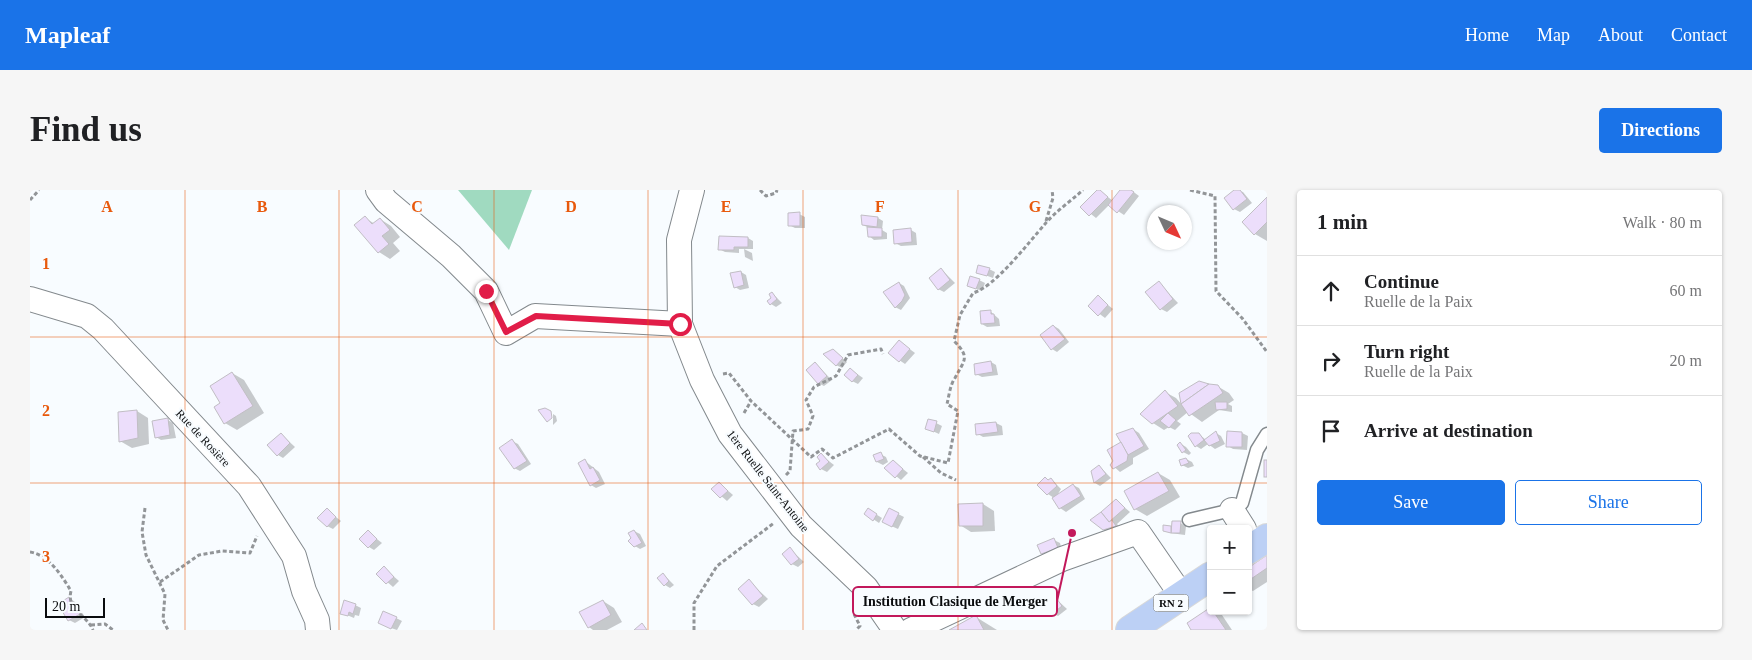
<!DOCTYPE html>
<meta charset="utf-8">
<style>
:root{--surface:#fff;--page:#f6f6f6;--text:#202124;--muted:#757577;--line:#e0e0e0;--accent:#1a73e8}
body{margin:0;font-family:Georgia,serif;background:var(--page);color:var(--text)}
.controls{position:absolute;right:15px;bottom:15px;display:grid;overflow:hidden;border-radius:5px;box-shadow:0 1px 4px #0004}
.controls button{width:45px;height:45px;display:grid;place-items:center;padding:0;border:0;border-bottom:1px solid var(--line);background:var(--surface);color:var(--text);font:25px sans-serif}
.compass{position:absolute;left:1117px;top:15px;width:45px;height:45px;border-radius:50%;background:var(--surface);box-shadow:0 1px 4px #0004;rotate:134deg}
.scale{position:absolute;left:15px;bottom:12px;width:60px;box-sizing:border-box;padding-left:5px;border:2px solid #0a0c0e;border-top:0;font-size:14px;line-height:18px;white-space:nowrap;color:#0a0c0e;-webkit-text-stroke:4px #f8fcff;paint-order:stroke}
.stop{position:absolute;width:15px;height:15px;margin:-11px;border:4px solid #e11d48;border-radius:50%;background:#fff}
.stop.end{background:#e11d48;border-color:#fff;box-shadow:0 1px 5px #0008}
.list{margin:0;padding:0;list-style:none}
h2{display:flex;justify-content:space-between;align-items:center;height:65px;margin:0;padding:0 20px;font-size:21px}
h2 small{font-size:16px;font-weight:400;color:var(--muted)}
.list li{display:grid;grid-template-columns:32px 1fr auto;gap:15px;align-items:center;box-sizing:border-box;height:70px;padding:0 20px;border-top:1px solid var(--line)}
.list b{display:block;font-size:19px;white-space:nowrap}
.list p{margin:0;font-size:16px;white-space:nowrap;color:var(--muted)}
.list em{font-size:16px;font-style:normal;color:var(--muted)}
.actions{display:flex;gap:10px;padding:15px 20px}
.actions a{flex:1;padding:11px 0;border:1px solid var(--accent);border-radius:5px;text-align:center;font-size:18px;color:var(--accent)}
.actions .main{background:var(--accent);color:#fff}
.icon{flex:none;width:28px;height:28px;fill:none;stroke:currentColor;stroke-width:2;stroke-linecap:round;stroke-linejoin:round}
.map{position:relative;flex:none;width:1237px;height:440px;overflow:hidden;border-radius:5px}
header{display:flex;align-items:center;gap:30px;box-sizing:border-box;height:70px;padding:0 25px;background:var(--accent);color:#fff}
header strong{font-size:24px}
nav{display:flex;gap:28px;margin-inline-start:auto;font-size:18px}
.intro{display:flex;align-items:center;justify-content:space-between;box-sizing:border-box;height:120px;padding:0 30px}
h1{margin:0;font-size:35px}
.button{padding:12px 22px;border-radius:5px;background:var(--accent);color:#fff;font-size:18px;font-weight:700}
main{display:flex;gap:30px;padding:0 30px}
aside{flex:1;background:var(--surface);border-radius:5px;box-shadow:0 1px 4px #0004}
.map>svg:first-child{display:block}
.forest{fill:#a0dac0}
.shadow{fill:#0003}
.building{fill:#ecdefb;stroke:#c1bec4}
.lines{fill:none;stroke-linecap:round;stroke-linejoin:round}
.service-casing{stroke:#83898d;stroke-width:15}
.minor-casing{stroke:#83898d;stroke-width:26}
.primary-casing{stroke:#d8d8d8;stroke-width:30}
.path{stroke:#929598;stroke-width:3;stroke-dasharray:4 2.5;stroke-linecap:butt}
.service{stroke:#fff;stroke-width:12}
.minor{stroke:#fff;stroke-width:24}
.primary{stroke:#bcd0f5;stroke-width:28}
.route{stroke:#e11d48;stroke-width:6}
.grid{fill:none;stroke:#e8590c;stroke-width:1;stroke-opacity:0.55}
.labels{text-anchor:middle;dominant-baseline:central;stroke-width:4;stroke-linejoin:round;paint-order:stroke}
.shield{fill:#f8fcff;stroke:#515456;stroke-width:1}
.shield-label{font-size:11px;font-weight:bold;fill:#0a0c0e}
.street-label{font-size:12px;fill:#0a0c0e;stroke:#f8fcff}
.grid-label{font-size:16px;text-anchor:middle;font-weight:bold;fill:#e8590c;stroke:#f8fcff;stroke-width:4;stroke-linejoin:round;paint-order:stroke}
.leader{fill:none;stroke:#c2185b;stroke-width:2}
.callout-dot{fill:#c2185b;stroke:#f8fcff;stroke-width:2}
.callout{fill:#f8fcff;stroke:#c2185b;stroke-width:2}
.callout-label{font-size:14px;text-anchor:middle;font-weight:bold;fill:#0a0c0e}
</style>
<header>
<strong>Mapleaf</strong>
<nav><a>Home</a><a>Map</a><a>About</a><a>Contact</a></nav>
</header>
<div class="intro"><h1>Find us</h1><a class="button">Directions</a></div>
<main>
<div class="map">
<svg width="1237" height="440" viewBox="0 0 1237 440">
<rect width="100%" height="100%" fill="#f8fcff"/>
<path class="forest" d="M 428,0 L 502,0 L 479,60 Z"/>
<g class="shadow">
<path d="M 1069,0 L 1083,11 L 1092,0 L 1101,0 L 1109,6 L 1094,25 L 1079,15 L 1066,28 L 1052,17 Z"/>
<path d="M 1206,0 L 1213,2 L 1222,13 L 1210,22 L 1204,19 Z"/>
<path d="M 1237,8 L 1237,51 L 1225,44 L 1214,32 Z"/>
<path d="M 769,24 L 775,27 L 775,38 L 765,38 L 759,35 Z"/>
<path d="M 335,28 L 345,34 L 350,29 L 361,36 L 370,47 L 363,53 L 370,61 L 360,69 L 349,62 Z"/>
<path d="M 848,28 L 853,31 L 852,40 L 857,43 L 857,49 L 844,50 L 839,46 L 839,38 L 833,35 Z"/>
<path d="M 881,40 L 886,43 L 887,55 L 871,56 L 865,53 Z"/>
<path d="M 718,48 L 723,51 L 723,59 L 714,59 L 722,63 L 723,71 L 715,67 L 714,59 L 709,59 L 709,63 L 695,62 L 689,59 Z"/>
<path d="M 959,79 L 965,82 L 963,88 L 947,82 Z"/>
<path d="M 912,80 L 925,93 L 914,102 L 908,99 Z"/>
<path d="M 711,82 L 716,85 L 719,98 L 710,100 L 705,97 Z"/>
<path d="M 949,90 L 955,93 L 952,101 L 944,98 Z"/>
<path d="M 869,93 L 874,96 L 880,108 L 871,120 L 865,117 Z"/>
<path d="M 1129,93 L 1148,113 L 1137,122 L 1131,119 Z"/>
<path d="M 742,103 L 752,113 L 746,117 L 741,114 Z"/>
<path d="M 1068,107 L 1083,119 L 1075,128 L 1059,116 Z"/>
<path d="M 960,121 L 969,129 L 970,136 L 957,137 L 952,134 Z"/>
<path d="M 1024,136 L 1029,139 L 1039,152 L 1027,162 L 1022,159 Z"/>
<path d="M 869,151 L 885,163 L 875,174 L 859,163 Z"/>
<path d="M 803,161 L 817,172 L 812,178 L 806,175 Z"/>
<path d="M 961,172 L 966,175 L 968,185 L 952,187 L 946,184 Z"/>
<path d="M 785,174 L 802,190 L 794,196 L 788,193 Z"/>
<path d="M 820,179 L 833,188 L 828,194 L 822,191 Z"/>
<path d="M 202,183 L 214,190 L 234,223 L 207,240 L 195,233 L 192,214 Z"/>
<path d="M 1187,196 L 1199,203 L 1204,210 L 1198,214 L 1202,216 L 1202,222 L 1189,220 L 1172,232 L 1158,222 L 1147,231 L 1151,234 L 1145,240 L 1139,237 L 1134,240 L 1123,233 L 1135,202 L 1146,208 L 1153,216 Z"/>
<path d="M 107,221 L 118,228 L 119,254 L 102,258 L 90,251 Z"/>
<path d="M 523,224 L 526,226 L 527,231 L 523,235 Z"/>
<path d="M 138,230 L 143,233 L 146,248 L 131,250 L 126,247 Z"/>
<path d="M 906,233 L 912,236 L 909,244 L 896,238 Z"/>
<path d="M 966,233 L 972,236 L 973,245 L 953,247 L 948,244 Z"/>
<path d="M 1103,239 L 1109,243 L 1119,259 L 1103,268 L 1103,274 L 1090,282 L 1082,275 L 1092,253 Z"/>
<path d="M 1186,243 L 1191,246 L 1195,254 L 1185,259 L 1178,254 L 1171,259 L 1166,256 L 1169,244 L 1176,250 Z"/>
<path d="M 1212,243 L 1218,246 L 1217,260 L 1203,259 L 1198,256 Z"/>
<path d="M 251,244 L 265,257 L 253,268 L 248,265 Z"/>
<path d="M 482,251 L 488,254 L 501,274 L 490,281 L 484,278 Z"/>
<path d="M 1151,254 L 1156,257 L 1161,263 L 1159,265 L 1153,262 Z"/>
<path d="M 850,264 L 856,267 L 858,272 L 853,275 L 847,272 L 845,266 Z"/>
<path d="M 791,265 L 804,275 L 797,282 L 791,279 Z"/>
<path d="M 1156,269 L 1162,272 L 1164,276 L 1158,278 L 1152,275 Z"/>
<path d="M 555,271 L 569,282 L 575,294 L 566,298 L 561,295 Z"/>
<path d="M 863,271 L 878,283 L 871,290 L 856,278 Z"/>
<path d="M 1069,276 L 1081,288 L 1070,296 L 1065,293 L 1063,281 Z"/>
<path d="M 1128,283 L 1140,290 L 1150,307 L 1117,326 L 1105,319 Z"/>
<path d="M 1021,289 L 1031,299 L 1026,307 L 1043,295 L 1049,298 L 1055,309 L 1036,322 L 1030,318 L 1024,308 L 1018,304 L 1019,291 Z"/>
<path d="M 689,293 L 703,305 L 697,311 L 683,299 Z"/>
<path d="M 1086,310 L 1100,322 L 1087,334 L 1091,339 L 1080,343 L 1074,339 Z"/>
<path d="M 953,314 L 964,321 L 965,341 L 941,342 L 930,335 Z"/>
<path d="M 297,320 L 311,331 L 303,339 L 297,336 Z"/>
<path d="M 844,323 L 852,328 L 849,333 L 843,329 Z"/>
<path d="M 868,324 L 874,327 L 868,339 L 859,335 Z"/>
<path d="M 1150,333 L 1156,336 L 1155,345 L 1140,343 L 1134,340 L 1134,336 L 1143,338 Z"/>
<path d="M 604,341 L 610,344 L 616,356 L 610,359 L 600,353 Z"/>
<path d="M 338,342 L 352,353 L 344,360 L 339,357 Z"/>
<path d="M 1024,350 L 1030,353 L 1032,361 L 1017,366 L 1012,363 Z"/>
<path d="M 760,359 L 774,372 L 768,377 L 762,374 Z"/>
<path d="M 1237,367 L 1237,392 L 1223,401 L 1218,399 L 1218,380 Z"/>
<path d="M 354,378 L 369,391 L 363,397 L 348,384 Z"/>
<path d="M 633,384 L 644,395 L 640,398 L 635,395 Z"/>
<path d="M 719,391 L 738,409 L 729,417 L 723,414 Z"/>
<path d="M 1024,407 L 1037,419 L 1028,426 L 1023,423 Z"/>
<path d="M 39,408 L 45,412 L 55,427 L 45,433 L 39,430 Z"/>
<path d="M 573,411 L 584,418 L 592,432 L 577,440 L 563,440 L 559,437 Z"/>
<path d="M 325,415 L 331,418 L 329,426 L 325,425 L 324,428 L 312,423 Z"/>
<path d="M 1181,421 L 1192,425 L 1202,440 L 1163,440 Z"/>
<path d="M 946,427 L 967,440 L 922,440 Z"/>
<path d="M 366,428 L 372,431 L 367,440 L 355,436 Z"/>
</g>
<g class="building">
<path d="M 1067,0 L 1070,0 L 1078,7 L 1059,26 L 1050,17 Z"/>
<path d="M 1090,0 L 1101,0 L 1104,2 L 1087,23 L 1078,15 Z"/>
<path d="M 1204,0 L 1210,0 L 1217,9 L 1203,20 L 1194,8 Z"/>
<path d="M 1237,7 L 1237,32 L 1224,45 L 1212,32 Z"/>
<path d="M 770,22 L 770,36 L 758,36 L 758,23 Z"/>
<path d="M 831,25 L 848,27 L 847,37 L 832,35 Z"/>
<path d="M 335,26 L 342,34 L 350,28 L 360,40 L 352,46 L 359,54 L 348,63 L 324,35 Z"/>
<path d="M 837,37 L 852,38 L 852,47 L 838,47 Z"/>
<path d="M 881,38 L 882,52 L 864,54 L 863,40 Z"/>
<path d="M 689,46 L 718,47 L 718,57 L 704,57 L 704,60 L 688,60 Z"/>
<path d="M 948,75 L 960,78 L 957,86 L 946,83 Z"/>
<path d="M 911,78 L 920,90 L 908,100 L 899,88 Z"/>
<path d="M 711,81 L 714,95 L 704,98 L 700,83 Z"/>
<path d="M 940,86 L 950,89 L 946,99 L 937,96 Z"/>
<path d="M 1129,91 L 1143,109 L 1130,120 L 1115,102 Z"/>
<path d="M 869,92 L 875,105 L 872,111 L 865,118 L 853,102 Z"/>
<path d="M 742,102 L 747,109 L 740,115 L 737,111 L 741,108 L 739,104 Z"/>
<path d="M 1068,105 L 1078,115 L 1068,126 L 1058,116 Z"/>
<path d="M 961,120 L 961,124 L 964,124 L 965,133 L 951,134 L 950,121 Z"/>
<path d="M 1023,135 L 1035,149 L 1021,160 L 1010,145 Z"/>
<path d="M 869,150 L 880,159 L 869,172 L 858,163 Z"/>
<path d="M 803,159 L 813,168 L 806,176 L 793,164 Z"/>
<path d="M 961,171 L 963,182 L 945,185 L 944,174 Z"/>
<path d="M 785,172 L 797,186 L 788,194 L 776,180 Z"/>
<path d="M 820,178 L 828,185 L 822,192 L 814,185 Z"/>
<path d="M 202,182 L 223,216 L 194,234 L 184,217 L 190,213 L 180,196 Z"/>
<path d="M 1169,191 L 1179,194 L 1151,214 L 1149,203 Z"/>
<path d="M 1179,194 L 1188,195 L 1193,203 L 1159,226 L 1151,214 Z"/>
<path d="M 1135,200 L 1148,216 L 1122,234 L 1110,224 Z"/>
<path d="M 1185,212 L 1197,212 L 1197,219 L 1186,220 Z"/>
<path d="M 515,218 L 521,221 L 522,228 L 517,232 L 508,220 Z"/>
<path d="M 107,220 L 108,248 L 89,252 L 88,222 Z"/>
<path d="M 1138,223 L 1146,230 L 1139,238 L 1130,231 Z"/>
<path d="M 138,228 L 140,245 L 125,248 L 122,231 Z"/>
<path d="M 898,229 L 907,231 L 904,242 L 895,239 Z"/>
<path d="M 966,232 L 968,242 L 946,245 L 945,234 Z"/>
<path d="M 1103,238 L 1114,256 L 1098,265 L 1086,244 Z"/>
<path d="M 1186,241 L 1190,251 L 1179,256 L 1174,250 Z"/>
<path d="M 1197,241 L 1212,242 L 1212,257 L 1196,257 Z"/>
<path d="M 251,243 L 260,253 L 247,266 L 237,255 Z"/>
<path d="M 1161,243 L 1169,243 L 1174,250 L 1165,257 L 1158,246 Z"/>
<path d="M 482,249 L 497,271 L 484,279 L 469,258 Z"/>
<path d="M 1091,252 L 1098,265 L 1097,271 L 1083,279 L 1080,275 L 1083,271 L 1077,260 Z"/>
<path d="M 1150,252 L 1156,260 L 1152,263 L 1147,255 Z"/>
<path d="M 851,262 L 854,269 L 846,272 L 843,265 Z"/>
<path d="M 791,263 L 799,272 L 790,280 L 786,274 L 790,271 L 787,267 Z"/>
<path d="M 1156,268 L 1159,273 L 1151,276 L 1149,270 Z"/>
<path d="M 555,269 L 560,279 L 563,277 L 570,290 L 560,296 L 548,273 Z"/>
<path d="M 863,270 L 873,279 L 865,288 L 854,278 Z"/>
<rect x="1234" y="270" width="3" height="17"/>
<path d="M 1069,275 L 1076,284 L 1064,293 L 1061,281 Z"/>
<path d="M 1128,282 L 1139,301 L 1104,320 L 1094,301 Z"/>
<path d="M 1015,287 L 1018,290 L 1021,288 L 1027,296 L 1017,305 L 1007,295 Z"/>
<path d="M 689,292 L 698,301 L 690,308 L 681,299 Z"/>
<path d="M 1043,294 L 1051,306 L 1029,319 L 1022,308 Z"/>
<path d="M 1086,309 L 1095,318 L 1079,332 L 1071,322 Z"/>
<path d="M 953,313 L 953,336 L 929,336 L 928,314 Z"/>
<path d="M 297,318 L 306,327 L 297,337 L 287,328 Z"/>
<path d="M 838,318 L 847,324 L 843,331 L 834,324 Z"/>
<path d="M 859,318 L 869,323 L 862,337 L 852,332 Z"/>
<path d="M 1071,322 L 1079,332 L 1082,330 L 1086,336 L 1073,340 L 1060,330 Z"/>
<path d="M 1142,331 L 1151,331 L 1150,343 L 1141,343 Z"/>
<path d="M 1133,335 L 1141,336 L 1141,343 L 1133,341 Z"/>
<path d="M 338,340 L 347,349 L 338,358 L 329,349 Z"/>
<path d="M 604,340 L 612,353 L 604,357 L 598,351 L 601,348 L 598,343 Z"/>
<path d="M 1024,348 L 1028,358 L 1011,364 L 1007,355 Z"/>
<path d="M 760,357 L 769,369 L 761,375 L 752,364 Z"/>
<path d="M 1237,365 L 1237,378 L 1218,391 L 1218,378 Z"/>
<path d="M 354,376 L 364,387 L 356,394 L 346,384 Z"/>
<path d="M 633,383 L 639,391 L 634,396 L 627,388 Z"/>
<path d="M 719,389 L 733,406 L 722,415 L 708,399 Z"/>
<path d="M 1024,405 L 1032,416 L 1022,424 L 1014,413 Z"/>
<path d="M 39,407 L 50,424 L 38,431 L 28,414 Z"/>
<path d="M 314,410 L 326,414 L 323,424 L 319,422 L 318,426 L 310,424 Z"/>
<path d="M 573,410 L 581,425 L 558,438 L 549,422 Z"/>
<path d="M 1181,417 L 1181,421 L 1183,421 L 1196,440 L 1161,440 L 1157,433 Z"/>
<path d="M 353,421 L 367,427 L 361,439 L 348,433 Z"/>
<path d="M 946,425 L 954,440 L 919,440 Z"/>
<path d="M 612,433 L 617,440 L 604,440 Z"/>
</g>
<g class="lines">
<defs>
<path id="service" d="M 1159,330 L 1202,320 L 1212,313 L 1227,260 L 1237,244"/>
<g id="minor">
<path d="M 348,0 L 356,11 L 421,66 L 456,101 L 476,143 L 505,126 L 650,134"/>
<path d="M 662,0 L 649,50 L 650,134 L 672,190 L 700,244 L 771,336 L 836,398 L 865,440"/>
<path d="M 0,109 L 57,126 L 73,139 L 219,296 L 264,366 L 274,401 L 287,430 L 288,440"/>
<path d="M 1202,320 L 1214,339"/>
<path d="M 881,440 L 1032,369 L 1108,342 L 1152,406"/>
</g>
<g id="primary">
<path d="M 1218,360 L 1237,348"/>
<path d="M 1100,440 L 1181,386"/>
</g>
</defs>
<use href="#service" class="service-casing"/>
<use href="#minor" class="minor-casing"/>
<use href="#primary" class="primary-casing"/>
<g class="path">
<path d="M 730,0 L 736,6 L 746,3 L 747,0"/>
<path d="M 1160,0 L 1185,6 L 1186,101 L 1212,128 L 1237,162"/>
<path d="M 0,10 L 9,0"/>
<path d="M 1016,31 L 1023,8 L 1022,0"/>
<path d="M 693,184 L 699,183 L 721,211 L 781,267 L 792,259 L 803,268 L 859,239 L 890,266 L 918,273 L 928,221 L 917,214 C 919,206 920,195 925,188 C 934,170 941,168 924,151 L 930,125 L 943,103 C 965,97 999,52 1015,34 C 1026,21 1041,11 1053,0"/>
<path d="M 714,223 L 721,211"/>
<path d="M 893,267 L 911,283 L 926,290"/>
<path d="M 756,285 L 760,281 L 763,241 L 778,239 L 783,226 L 776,210 L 784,197 L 806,186 L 818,165 L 851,159 L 853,164"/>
<path d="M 115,318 L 112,342 L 116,365 L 135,404 L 133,430 L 138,440"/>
<path d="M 0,362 C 19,365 32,386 41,401 C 36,420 57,425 63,440"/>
<path d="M 130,392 L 169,365 L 192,361 L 220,363 L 227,346"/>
<path d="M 826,419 L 823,422 L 830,436 L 826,440"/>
<path d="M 61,435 L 75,434 L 83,440"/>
<path d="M 664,440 L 664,413 L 687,376 L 744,333"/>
</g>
<use href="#service" class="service"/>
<use href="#minor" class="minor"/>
<use href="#primary" class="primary"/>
</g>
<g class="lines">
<path class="route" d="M 456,101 L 476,142 L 506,126 L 650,134"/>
</g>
<path class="grid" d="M 155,0 L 155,440M 309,0 L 309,440M 464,0 L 464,440M 618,0 L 618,440M 773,0 L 773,440M 928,0 L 928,440M 1082,0 L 1082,440M 0,147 L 1237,147M 0,293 L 1237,293"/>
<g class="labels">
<rect class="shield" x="1123.5" y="404.5" width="35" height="17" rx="4"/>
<g class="shield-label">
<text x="1141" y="413">RN 2</text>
</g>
<g class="street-label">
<text transform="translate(173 248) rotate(47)">Rue de Rosière</text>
<text transform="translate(738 291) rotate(52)">1ère Ruelle Saint-Antoine</text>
</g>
</g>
<g class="grid-label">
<text x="77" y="22">A</text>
<text x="232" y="22">B</text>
<text x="387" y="22">C</text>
<text x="541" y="22">D</text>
<text x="696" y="22">E</text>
<text x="850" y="22">F</text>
<text x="1005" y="22">G</text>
<text x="16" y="79">1</text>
<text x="16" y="226">2</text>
<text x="16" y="372">3</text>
</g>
<path class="leader" d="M1042 343L1027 411"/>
<circle class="callout-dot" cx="1042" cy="343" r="5"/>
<rect class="callout" x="823" y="397" width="204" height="29" rx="5"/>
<g class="callout-label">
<text x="925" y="416">Institution Clasique de Merger</text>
</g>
</svg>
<div class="controls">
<button>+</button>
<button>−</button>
</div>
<svg class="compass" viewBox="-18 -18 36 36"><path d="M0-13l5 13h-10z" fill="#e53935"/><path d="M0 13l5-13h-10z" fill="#757577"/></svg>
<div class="scale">20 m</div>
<div class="stop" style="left:650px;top:134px"></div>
<div class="stop end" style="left:456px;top:101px"></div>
</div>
<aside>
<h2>1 min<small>Walk · 80 m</small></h2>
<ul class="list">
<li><svg class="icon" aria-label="ahead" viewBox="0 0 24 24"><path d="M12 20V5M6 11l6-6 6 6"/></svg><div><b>Continue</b><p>Ruelle de la Paix</p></div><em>60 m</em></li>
<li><svg class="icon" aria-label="right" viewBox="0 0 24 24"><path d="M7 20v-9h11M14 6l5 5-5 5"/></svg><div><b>Turn right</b><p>Ruelle de la Paix</p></div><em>20 m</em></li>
<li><svg class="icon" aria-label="arrive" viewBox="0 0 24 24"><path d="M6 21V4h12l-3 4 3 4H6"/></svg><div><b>Arrive at destination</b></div></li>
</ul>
<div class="actions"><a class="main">Save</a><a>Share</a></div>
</aside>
</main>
